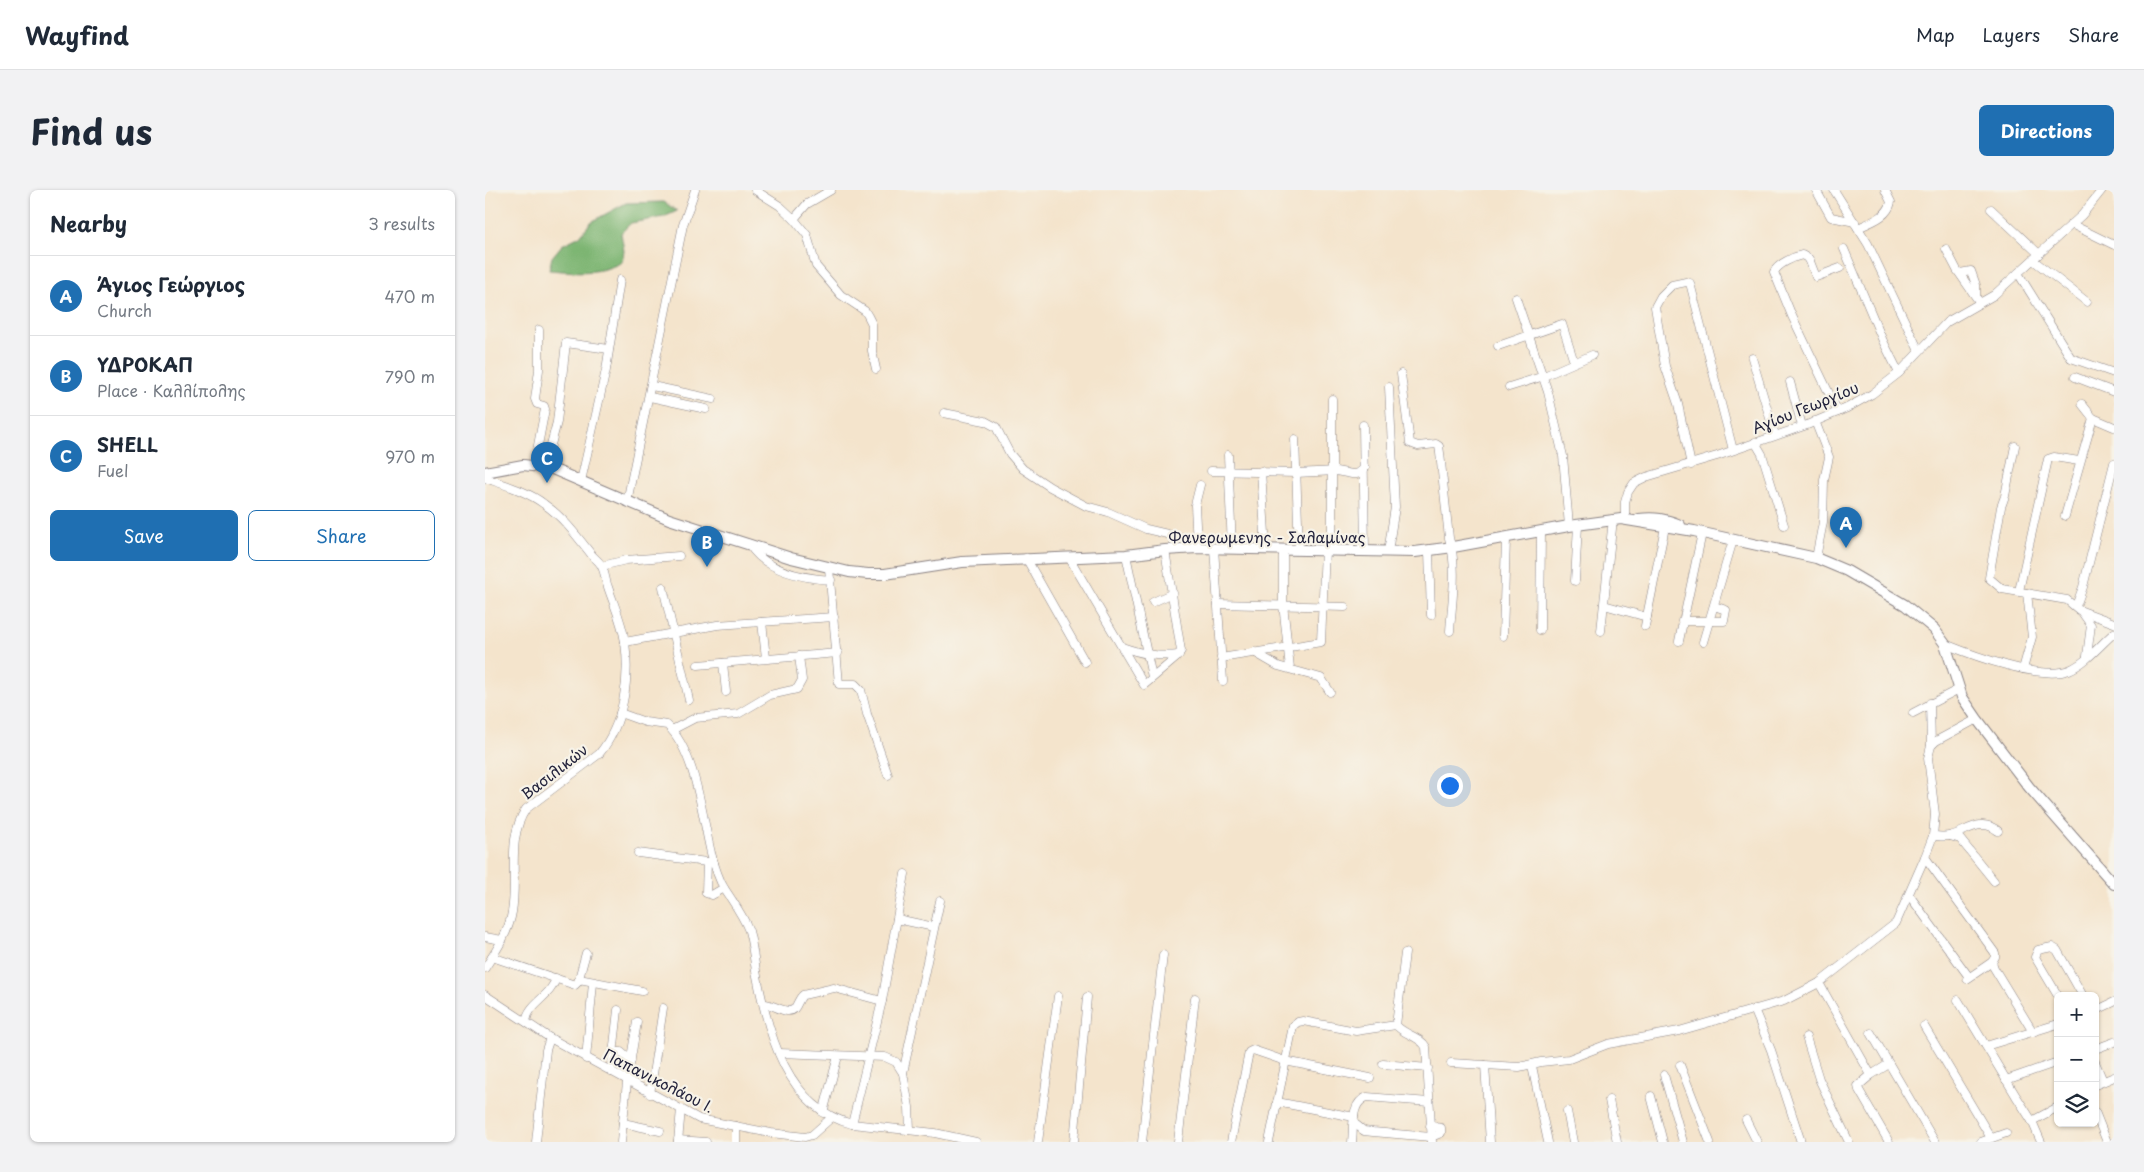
<!DOCTYPE html>
<meta charset="utf-8">
<style>
:root{--surface:#fff;--page:#f2f2f3;--text:#1f2937;--muted:#747a83;--line:#e0e1e3;--accent:#1f6fb2}
body{margin:0;font-family:"Playpen Sans",sans-serif;background:var(--page);color:var(--text)}
.controls{position:absolute;right:15px;bottom:15px;display:grid;overflow:hidden;border-radius:8px;box-shadow:0 1px 4px #0004}
.controls button{width:45px;height:45px;display:grid;place-items:center;padding:0;border:0;border-bottom:1px solid var(--line);background:var(--surface);color:var(--text);font:25px sans-serif}
.you{position:absolute;left:964px;top:595px;width:18px;height:18px;margin:-12px;border:4px solid #fff;border-radius:50%;background:#1a73e8;box-shadow:0 0 0 8px #1a73e833}
.badge{display:grid;place-items:center;width:32px;height:32px;border-radius:50%;background:var(--accent);color:#fff;font-size:16px;font-weight:700}
.pin{position:absolute;translate:-50% -41px;filter:drop-shadow(0 1px 2px #0008)}
.pin::after{content:'';position:absolute;top:26px;width:18px;height:15px;background:inherit;clip-path:polygon(0 0,100% 0,50% 100%)}
.list{margin:0;padding:0;list-style:none}
h2{display:flex;justify-content:space-between;align-items:center;height:65px;margin:0;padding:0 20px;font-size:21px}
h2 small{font-size:16px;font-weight:400;color:var(--muted)}
.list li{display:grid;grid-template-columns:32px 1fr auto;gap:15px;align-items:center;box-sizing:border-box;height:80px;padding:0 20px;border-top:1px solid var(--line)}
.list b{display:block;font-size:19px;white-space:nowrap}
.list p{margin:0;font-size:16px;white-space:nowrap;color:var(--muted)}
.list em{font-size:16px;font-style:normal;color:var(--muted)}
.actions{display:flex;gap:10px;padding:15px 20px}
.actions a{flex:1;padding:11px 0;border:1px solid var(--accent);border-radius:8px;text-align:center;font-size:18px;color:var(--accent)}
.actions .main{background:var(--accent);color:#fff}
.icon{flex:none;width:28px;height:28px;fill:none;stroke:currentColor;stroke-width:2;stroke-linecap:round;stroke-linejoin:round}
.map{position:relative;flex:none;width:1629px;height:952px;overflow:hidden;border-radius:8px}
header{display:flex;align-items:center;gap:30px;box-sizing:border-box;height:70px;padding:0 25px;background:var(--surface);border-bottom:1px solid var(--line)}
header strong{font-size:24px}
nav{display:flex;gap:28px;margin-inline-start:auto;font-size:18px}
.intro{display:flex;align-items:center;justify-content:space-between;box-sizing:border-box;height:120px;padding:0 30px}
h1{margin:0;font-size:35px}
.button{padding:12px 22px;border-radius:8px;background:var(--accent);color:#fff;font-size:18px;font-weight:700}
main{display:flex;gap:30px;padding:0 30px}
aside{flex:1;background:var(--surface);border-radius:8px;box-shadow:0 1px 4px #0004}
.map>svg:first-child{display:block}
.forest{fill:#7db572;stroke:#506c56}
.lines{fill:none;stroke-linecap:round;stroke-linejoin:round}
.minor-casing{stroke:#8b8384;stroke-width:9}
.major-casing{stroke:#8b8384;stroke-width:12}
.minor{stroke:#fff;stroke-width:8}
.major{stroke:#fff;stroke-width:10}
.labels{text-anchor:middle;dominant-baseline:central;stroke-width:4.5;stroke-linejoin:round;paint-order:stroke}
.street-label{font-size:15px;fill:#22223b;stroke:#f7f3e8}
</style>
<header>
<strong>Wayfind</strong>
<nav><a>Map</a><a>Layers</a><a>Share</a></nav>
</header>
<div class="intro"><h1>Find us</h1><a class="button">Directions</a></div>
<main>
<aside>
<h2>Nearby<small>3 results</small></h2>
<ul class="list">
<li><span class="badge">A</span><div><b>Άγιος Γεώργιος</b><p>Church</p></div><em>470 m</em></li>
<li><span class="badge">B</span><div><b>ΥΔΡΟΚΑΠ</b><p>Place · Καλλίπολης</p></div><em>790 m</em></li>
<li><span class="badge">C</span><div><b>SHELL</b><p>Fuel</p></div><em>970 m</em></li>
</ul>
<div class="actions"><a class="main">Save</a><a>Share</a></div>
</aside>
<div class="map">
<svg width="1629" height="952" viewBox="0 0 1629 952">
<rect width="100%" height="100%" fill="#f7f3e8"/>
<filter id="ink" filterUnits="userSpaceOnUse"><feTurbulence type="fractalNoise" baseFrequency=".02" numOctaves="2"/><feDisplacementMap in="SourceGraphic" scale="10" xChannelSelector="R" yChannelSelector="G"/><feConvolveMatrix kernelMatrix="1 2 1 2 8 2 1 2 1" color-interpolation-filters="sRGB"/></filter>
<filter id="wash" filterUnits="userSpaceOnUse"><feTurbulence type="fractalNoise" baseFrequency=".0096" numOctaves="4" result="noise"/><feDisplacementMap in="SourceGraphic" scale="20" xChannelSelector="R" yChannelSelector="G"/><feGaussianBlur stdDeviation="1.12" result="paint"/><feColorMatrix in="noise" values="0 0 0 0 0 0 0 0 0 0 0 0 0 0 0 0 0 1.4 0 .05"/><feComposite in="paint" operator="in"/></filter>
<g filter="url(#wash)">
<rect width="100%" height="100%" fill="#f4e4cc"/>
<path class="forest" d="M 179,12 L 192,21 L 179,27 L 146,33 L 136,43 L 139,61 L 137,72 C 114,85 90,82 64,80 L 67,67 L 77,55 L 95,46 L 106,32 L 141,13 Z"/>
</g>
<g filter="url(#ink)">
<g class="lines">
<defs>
<g id="minor">
<path d="M 270,0 L 295,16 L 309,29 L 322,14 L 346,0"/>
<path d="M 1331,0 L 1346,27 L 1370,32"/>
<path d="M 1349,0 L 1383,54 L 1434,161"/>
<path d="M 1506,19 L 1554,64"/>
<path d="M 309,29 L 322,45 L 331,76 L 356,105 L 380,121 L 383,126 L 387,134 L 387,161 L 391,179"/>
<path d="M 1586,34 L 1629,55"/>
<path d="M 1373,38 C 1386,32 1403,27 1406,12 L 1400,0"/>
<path d="M 1359,59 L 1398,151 L 1414,183"/>
<path d="M 1461,59 L 1472,80 L 1495,113"/>
<path d="M 1548,70 L 1602,112"/>
<path d="M 1475,83 L 1486,81 L 1491,95 L 1491,105"/>
<path d="M 1533,83 L 1586,168 L 1629,183"/>
<path d="M 1031,108 L 1063,202 L 1078,266 L 1084,336"/>
<path d="M 1013,156 L 1077,134 L 1089,172"/>
<path d="M 1267,168 L 1290,245"/>
<path d="M 916,184 L 925,253 L 933,256 L 951,254 L 954,256 L 955,263 L 964,348 C 973,377 967,411 965,441"/>
<path d="M 1590,187 L 1629,202"/>
<path d="M 1305,192 L 1317,236"/>
<path d="M 167,196 L 228,209"/>
<path d="M 1024,197 L 1059,186 L 1107,165"/>
<path d="M 165,207 L 221,219"/>
<path d="M 847,209 L 847,360"/>
<path d="M 1597,214 L 1608,228"/>
<path d="M 1353,222 L 1307,126 L 1289,82 C 1293,74 1308,67 1317,65 L 1324,69 L 1331,87 L 1355,78"/>
<path d="M 459,223 L 500,231 L 511,237 L 525,264 L 538,279 L 565,297 L 601,316 L 623,322 L 661,339 L 712,351"/>
<path d="M 1330,231 L 1344,267 L 1339,290 L 1338,332 L 1331,368"/>
<path d="M 878,235 L 880,361"/>
<path d="M 810,249 L 814,360"/>
<path d="M 1270,252 L 1277,264 L 1299,335"/>
<path d="M 1530,256 L 1520,306 L 1516,317 L 1504,388 L 1517,399 L 1582,410 L 1594,420 L 1629,433"/>
<path d="M 743,265 L 747,358"/>
<path d="M 1206,275 L 1193,214 L 1180,176 L 1170,117 L 1176,106 L 1187,95 L 1201,92 L 1205,93 L 1248,260"/>
<path d="M 49,276 L 60,219 L 59,216 L 52,214 L 50,209 L 54,180 L 54,140"/>
<path d="M 60,277 L 72,232 L 81,153 L 124,159"/>
<path d="M 726,281 L 811,283 L 851,281 L 867,284 L 872,284 L 880,278"/>
<path d="M 776,281 L 781,359"/>
<path d="M 0,288 C 20,295 42,301 59,314 C 78,327 92,346 106,364 C 109,368 114,371 116,375 C 120,381 120,390 123,397 C 129,415 137,432 140,452 C 145,489 139,534 114,564 L 41,619 C 21,648 33,688 27,722 C 24,742 11,761 0,778"/>
<path d="M 96,291 L 121,180 L 135,90"/>
<path d="M 142,312 L 198,35 L 210,0"/>
<path d="M 1580,326 L 1608,228 L 1629,237"/>
<path d="M 1140,329 L 1140,312 L 1143,302 L 1149,293 L 1161,287 L 1232,266 L 1322,235 L 1362,218 L 1387,204 L 1414,183 L 1462,132 L 1509,105 L 1533,83 L 1597,25 L 1617,0"/>
<path d="M 264,354 C 280,381 316,388 346,390"/>
<path d="M 712,356 L 710,315 L 715,295"/>
<path d="M 729,358 L 738,491"/>
<path d="M 798,359 L 798,414 L 805,478"/>
<path d="M 944,360 L 946,425"/>
<path d="M 903,362 L 910,317 L 904,197"/>
<path d="M 641,365 L 667,487"/>
<path d="M 541,368 L 600,472"/>
<path d="M 585,369 L 659,495 L 691,468 L 696,461 L 680,360"/>
<path d="M 117,376 L 141,370 L 194,366"/>
<path d="M 344,378 L 354,494 L 370,494 L 376,500 L 382,524 L 403,585"/>
<path d="M 1090,391 L 1093,335"/>
<path d="M 178,397 L 204,510"/>
<path d="M 1534,401 L 1563,269 L 1569,267 L 1594,271"/>
<path d="M 668,412 L 688,403"/>
<path d="M 733,414 L 860,417"/>
<path d="M 1119,415 L 1162,427"/>
<path d="M 1591,416 L 1598,397 L 1629,273"/>
<path d="M 1596,421 L 1606,435 L 1602,466"/>
<path d="M 1197,431 L 1239,431 L 1241,420 L 1229,416"/>
<path d="M 277,432 L 281,468"/>
<path d="M 1160,436 L 1180,337"/>
<path d="M 1055,440 L 1056,341"/>
<path d="M 1116,441 L 1128,329"/>
<path d="M 1018,446 L 1021,349"/>
<path d="M 1194,451 L 1217,343"/>
<path d="M 140,452 L 232,435 L 349,427"/>
<path d="M 1218,452 L 1248,350"/>
<path d="M 1460,454 C 1487,465 1556,491 1584,480 C 1601,473 1615,455 1629,443"/>
<path d="M 637,457 C 657,464 673,467 694,465"/>
<path d="M 769,462 L 793,476 L 836,488 L 845,502"/>
<path d="M 736,468 L 836,452 L 840,360"/>
<path d="M 238,473 L 241,502"/>
<path d="M 213,475 L 353,463"/>
<path d="M 1538,479 L 1547,447 L 1542,403"/>
<path d="M 135,523 L 160,532 L 182,535 C 211,562 217,626 226,663 C 229,674 233,688 239,698 C 248,712 258,725 264,741 C 268,756 269,771 272,786 C 283,843 302,918 367,934 L 450,943 L 491,952"/>
<path d="M 1428,523 L 1474,499"/>
<path d="M 187,540 L 210,528 L 253,524 L 285,505 L 312,499 L 317,490 L 314,466"/>
<path d="M 1446,556 L 1451,551 L 1492,529"/>
<path d="M 1448,646 C 1453,646 1459,647 1464,646 C 1481,643 1495,626 1513,641"/>
<path d="M 1465,646 L 1475,649 L 1509,691"/>
<path d="M 153,663 L 229,673"/>
<path d="M 1440,667 L 1510,763 L 1510,767 L 1507,772 L 1509,778 L 1548,842"/>
<path d="M 222,672 L 221,703 L 227,705 L 239,698"/>
<path d="M 1424,705 L 1484,787"/>
<path d="M 412,729 L 449,737"/>
<path d="M 0,747 L 17,750"/>
<path d="M 920,763 L 911,835 C 919,845 935,846 941,857 L 947,952"/>
<path d="M 7,767 L 90,795 L 93,792 L 101,763"/>
<path d="M 94,789 L 157,801"/>
<path d="M 1482,789 L 1507,772"/>
<path d="M 1334,793 L 1386,885 L 1404,874"/>
<path d="M 0,805 L 65,848 L 214,929 L 286,943 L 320,947 L 327,945 L 346,928"/>
<path d="M 1573,806 L 1550,767 L 1553,760 L 1567,757 L 1572,760 L 1598,806"/>
<path d="M 1473,810 L 1531,906 L 1547,931 L 1556,952"/>
<path d="M 279,814 C 288,813 301,826 309,819 C 313,815 313,809 318,805 L 349,798 L 397,811"/>
<path d="M 1269,819 L 1286,860 L 1316,952"/>
<path d="M 1610,821 L 1629,812"/>
<path d="M 41,831 C 44,812 66,807 71,788"/>
<path d="M 1439,836 L 1506,948"/>
<path d="M 1386,843 L 1450,952"/>
<path d="M 1321,847 L 1334,889 L 1364,952"/>
<path d="M 1501,856 L 1573,834"/>
<path d="M 1610,859 L 1629,852"/>
<path d="M 128,862 L 136,862 L 146,871"/>
<path d="M 294,863 L 400,867 L 411,872 L 418,883"/>
<path d="M 101,869 L 108,793"/>
<path d="M 1610,872 L 1618,891"/>
<path d="M 966,873 L 1034,877 L 1056,872 L 1084,869 L 1123,854 L 1194,841 L 1299,811 L 1334,793 L 1411,733 L 1440,667 L 1448,646 L 1450,624 L 1443,568 L 1446,556 L 1445,513"/>
<path d="M 898,874 L 943,878"/>
<path d="M 1000,875 L 1005,952"/>
<path d="M 1195,875 L 1225,952"/>
<path d="M 1047,876 L 1063,952"/>
<path d="M 126,882 L 133,820"/>
<path d="M 1179,885 L 1198,952"/>
<path d="M 1386,885 L 1373,896 L 1374,900 L 1404,952"/>
<path d="M 1521,890 L 1573,872"/>
<path d="M 1610,895 L 1629,887"/>
<path d="M 165,904 L 178,818"/>
<path d="M 1166,906 L 1178,952"/>
<path d="M 1124,910 L 1132,952"/>
<path d="M 792,912 L 869,927"/>
<path d="M 1082,921 L 1088,952"/>
<path d="M 1610,922 L 1622,952"/>
<path d="M 338,923 L 353,866"/>
<path d="M 1261,930 L 1272,952"/>
<path d="M 1547,931 L 1573,917"/>
<path d="M 138,933 L 175,941"/>
<path d="M 869,933 L 879,941 L 888,942 L 946,947 L 956,943 L 956,938 L 945,936"/>
<path d="M 367,934 L 397,811 L 420,684"/>
<path d="M 425,940 L 424,917 L 418,883 L 455,711"/>
<path d="M 193,950 L 221,952"/>
<path d="M 51,952 L 61,860 L 65,848"/>
<path d="M 136,952 L 142,892 L 152,832"/>
<path d="M 193,952 L 196,919"/>
<path d="M 251,952 L 251,936"/>
<path d="M 553,952 L 573,806"/>
<path d="M 589,952 L 602,807"/>
<path d="M 657,952 L 678,765"/>
<path d="M 693,952 L 710,808"/>
<path d="M 746,952 L 764,862 L 768,860 L 800,871 L 885,888"/>
<path d="M 784,952 L 808,836 L 813,832 L 818,831 L 871,841 L 911,835"/>
<path d="M 867,952 C 869,937 865,913 882,907 L 944,912"/>
<path d="M 1496,952 L 1521,943"/>
</g>
<g id="major">
<path d="M 0,282 L 38,275 L 65,278 L 184,329 L 306,368 L 364,382 L 383,384 L 400,384 L 477,372 L 641,365 L 680,360 L 712,358 L 930,362 L 968,357 L 1084,336 L 1136,329 L 1209,341 L 1331,368 L 1362,381 L 1420,415 L 1449,439 L 1460,454 L 1477,507 L 1492,529 L 1544,597 L 1629,694"/>
<path d="M 1154,329 C 1170,327 1180,329 1195,335"/>
</g>
</defs>
<use href="#minor" class="minor-casing"/>
<use href="#major" class="major-casing"/>
<use href="#minor" class="minor"/>
<use href="#major" class="major"/>
</g>
</g>
<g class="labels">
<g class="street-label">
<text transform="translate(1320 217) rotate(-22)">Αγίου Γεωργίου</text>
<text x="782" y="346">Φανερωμενης - Σαλαμίνας</text>
<text transform="translate(69 581) rotate(-38)">Βασιλικών</text>
<text transform="translate(174 890) rotate(27)">Παπανικολάου Ι.</text>
</g>
</g>
</svg>
<div class="controls">
<button>+</button>
<button>−</button>
<button><svg class="icon" aria-label="layers" viewBox="0 0 24 24"><path d="M12 4l9 5-9 5-9-5zM3 14l9 5 9-5"/></svg></button>
</div>
<div class="you"></div>
<div class="pin badge" style="left:1361px;top:358px">A</div>
<div class="pin badge" style="left:222px;top:377px">B</div>
<div class="pin badge" style="left:62px;top:293px">C</div>
</div>
</main>
